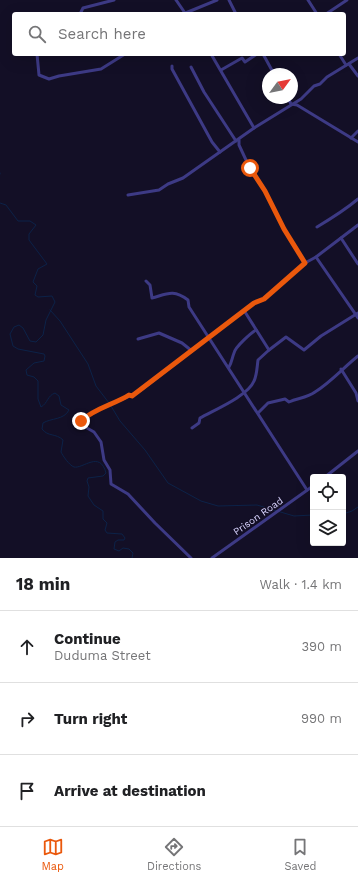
<!DOCTYPE html>
<meta charset="utf-8">
<style>
:root{--surface:#fff;--page:#f6f6f6;--text:#202124;--muted:#757577;--line:#e0e0e0;--accent:#ea580c}
body{margin:0;font-family:"Work Sans",sans-serif;background:var(--page);color:var(--text)}
.controls{position:absolute;right:12px;bottom:12px;display:grid;overflow:hidden;border-radius:4px;box-shadow:0 4px 16px #0002}
.controls button{width:36px;height:36px;display:grid;place-items:center;padding:0;border:0;border-bottom:1px solid var(--line);background:var(--surface);color:var(--text);font:20px sans-serif}
.compass{position:absolute;left:262px;top:68px;width:36px;height:36px;border-radius:50%;background:var(--surface);box-shadow:0 4px 16px #0002;rotate:57deg}
.stop{position:absolute;width:12px;height:12px;margin:-9px;border:3px solid #ea580c;border-radius:50%;background:#fff}
.stop.end{background:#ea580c;border-color:#fff;box-shadow:0 1px 4px #0008}
.list{margin:0;padding:0;list-style:none}
h2{display:flex;justify-content:space-between;align-items:center;height:52px;margin:0;padding:0 16px;font-size:17px}
h2 small{font-size:13px;font-weight:400;color:var(--muted)}
.list li{display:grid;grid-template-columns:26px 1fr auto;gap:12px;align-items:center;box-sizing:border-box;height:72px;padding:0 16px;border-top:1px solid var(--line)}
.list b{display:block;font-size:15px;white-space:nowrap}
.list p{margin:0;font-size:13px;white-space:nowrap;color:var(--muted)}
.list em{font-size:13px;font-style:normal;color:var(--muted)}
.icon{flex:none;width:22px;height:22px;fill:none;stroke:currentColor;stroke-width:2;stroke-linecap:round;stroke-linejoin:round}
.map{position:relative;flex:none;width:358px;height:558px;overflow:hidden}
.search{position:absolute;background:var(--surface);box-shadow:0 4px 16px #0002;left:12px;right:12px;top:12px;height:44px;display:flex;align-items:center;gap:10px;box-sizing:border-box;padding:0 14px;border-radius:4px;color:var(--muted);font-size:15px}
.sheet{height:268px;background:var(--surface)}
nav{display:flex;justify-content:space-around;align-items:center;box-sizing:border-box;height:56px;border-top:1px solid var(--line);background:var(--surface);font-size:11px;color:var(--muted)}
nav a{display:grid;justify-items:center;gap:2px}
nav .on{color:var(--accent)}
.map>svg:first-child{display:block}
.lines{fill:none;stroke-linecap:round;stroke-linejoin:round}
.stream{stroke:#0c2248;stroke-width:1}
.minor{stroke:#3d3a85;stroke-width:3}
.route{stroke:#ea580c;stroke-width:5}
.labels{text-anchor:middle;dominant-baseline:central;stroke-width:3;stroke-linejoin:round;paint-order:stroke}
.street-label{font-size:10px;fill:#d9d4ff;stroke:#130f26}
</style>
<div class="map">
<svg width="358" height="558" viewBox="0 0 358 558">
<rect width="100%" height="100%" fill="#130f26"/>
<g class="lines">
<g class="stream">
<path d="M 0,173 L 0,174"/>
<path d="M 0,203 L 6,205 L 18,221 L 30,221 L 36,225 L 29,234 L 29,240 L 47,264 L 38,269 L 33,282 L 37,286 L 35,295 L 38,297 L 52,296 L 55,302 L 46,320 L 43,335 L 36,342 L 30,341 L 23,328 L 19,325 L 14,327 L 10,334 L 13,346 L 18,349 L 44,354 L 45,356 L 44,361 L 34,363 L 26,370 L 27,375 L 34,377 L 38,381 L 38,399 L 41,407 C 48,403 47,396 55,393 L 59,396 L 61,405 L 69,410 C 64,420 51,418 43,423 L 42,429 C 48,437 56,433 63,440 L 61,452 C 63,456 69,465 74,467 C 83,469 100,450 106,473 L 103,476 L 88,478 L 87,481 L 89,487 L 88,496 L 94,505 L 103,511 L 103,519 L 107,523 L 105,530 L 107,533 L 122,534 L 125,538 L 124,540 L 118,540 L 115,542 L 114,549 L 119,551 L 123,548 L 129,549 L 133,553 L 132,558"/>
<path d="M 50,310 L 60,321 L 88,364 L 96,386 L 109,403"/>
<path d="M 111,406 L 120,421 L 145,450 L 168,483 L 201,501 L 218,506 L 257,505 L 294,516 L 313,515"/>
<path d="M 343,514 L 352,511 L 358,507"/>
</g>
<g class="minor">
<path d="M 176,0 L 185,13"/>
<path d="M 229,0 L 236,14"/>
<path d="M 308,0 L 317,14"/>
<path d="M 80,14 L 83,8 L 114,0"/>
<path d="M 183,14 L 217,0"/>
<path d="M 326,14 L 347,0"/>
<path d="M 37,54 L 39,75 L 49,79 L 59,76 L 101,69 L 125,54"/>
<path d="M 211,54 L 254,128"/>
<path d="M 263,54 L 274,74"/>
<path d="M 339,54 L 346,65"/>
<path d="M 349,64 L 358,76"/>
<path d="M 172,66 L 172,69 L 212,142 L 220,152"/>
<path d="M 191,67 L 204,92 L 236,141"/>
<path d="M 221,70 L 242,58 L 245,62 L 257,54"/>
<path d="M 288,98 L 291,104 L 297,105 L 358,142"/>
<path d="M 351,138 L 358,131"/>
<path d="M 239,140 L 239,145 L 246,160 L 265,191 L 284,229 L 305,263"/>
<path d="M 128,195 L 159,190 L 168,184 L 183,178 L 254,128 L 301,99 L 314,86 L 320,84 L 327,77 L 358,58"/>
<path d="M 317,227 C 332,218 345,210 358,199"/>
<path d="M 341,238 L 358,264"/>
<path d="M 316,257 L 358,318"/>
<path d="M 146,281 L 150,285 L 152,298 C 167,294 173,289 188,300 L 189,307 L 307,490"/>
<path d="M 138,339 L 159,333 L 182,343 L 192,351"/>
<path d="M 269,350 L 286,337 L 304,350 L 321,336 L 358,313"/>
<path d="M 229,367 C 232,362 232,358 234,353 C 235,347 251,333 256,330"/>
<path d="M 341,369 L 356,393 L 358,401"/>
<path d="M 258,413 L 268,403 L 285,399 L 289,402 C 298,398 307,398 315,392 C 331,382 343,368 358,356"/>
<path d="M 192,428 L 199,423 L 200,418 C 214,410 248,396 254,381 C 257,375 257,367 258,360 L 269,350 L 245,312"/>
<path d="M 325,477 L 358,451"/>
<path d="M 191,558 L 155,523 L 128,494 L 111,484 L 110,470 L 104,460 L 101,442 L 94,432 L 80,424 C 86,411 128,399 141,390 L 254,303 L 264,299 L 305,263 L 316,257 L 358,225"/>
<path d="M 212,558 L 313,486"/>
</g>
</g>
<g class="lines">
<path class="route" d="M 81,421 C 93,409 115,404 129,395 L 132,396 L 254,303 L 264,299 L 305,263 L 284,229 L 265,191 L 250,168"/>
</g>
<g class="labels">
<g class="street-label">
<text transform="translate(258 516) rotate(-35)">Prison Road</text>
</g>
</g>
</svg>
<div class="controls">
<button><svg class="icon" aria-label="locate" viewBox="0 0 24 24"><circle cx="12" cy="12" r="6"/><path d="M12 2v4M12 18v4M2 12h4M18 12h4"/></svg></button>
<button><svg class="icon" aria-label="layers" viewBox="0 0 24 24"><path d="M12 4l9 5-9 5-9-5zM3 14l9 5 9-5"/></svg></button>
</div>
<svg class="compass" viewBox="-18 -18 36 36"><path d="M0-13l5 13h-10z" fill="#e53935"/><path d="M0 13l5-13h-10z" fill="#757577"/></svg>
<div class="stop" style="left:250px;top:168px"></div>
<div class="stop end" style="left:81px;top:421px"></div>
<div class="search"><svg class="icon" aria-label="search" viewBox="0 0 24 24"><circle cx="10" cy="10" r="6"/><path d="M15 15l6 6"/></svg>Search here</div>
</div>
<section class="sheet">
<h2>18 min<small>Walk · 1.4 km</small></h2>
<ul class="list">
<li><svg class="icon" aria-label="ahead" viewBox="0 0 24 24"><path d="M12 20V5M6 11l6-6 6 6"/></svg><div><b>Continue</b><p>Duduma Street</p></div><em>390 m</em></li>
<li><svg class="icon" aria-label="right" viewBox="0 0 24 24"><path d="M7 20v-9h11M14 6l5 5-5 5"/></svg><div><b>Turn right</b></div><em>990 m</em></li>
<li><svg class="icon" aria-label="arrive" viewBox="0 0 24 24"><path d="M6 21V4h12l-3 4 3 4H6"/></svg><div><b>Arrive at destination</b></div></li>
</ul>
</section>
<nav>
<a class="on"><svg class="icon" aria-label="map" viewBox="0 0 24 24"><path d="M3 6l6-2 6 2 6-2v14l-6 2-6-2-6 2zM9 4v14M15 6v14"/></svg>Map</a>
<a><svg class="icon" aria-label="directions" viewBox="0 0 24 24"><path d="M12 3l9 9-9 9-9-9zM9 14v-3h6M13 9l2 2-2 2"/></svg>Directions</a>
<a><svg class="icon" aria-label="saved" viewBox="0 0 24 24"><path d="M7 4h10v16l-5-4-5 4z"/></svg>Saved</a>
</nav>
